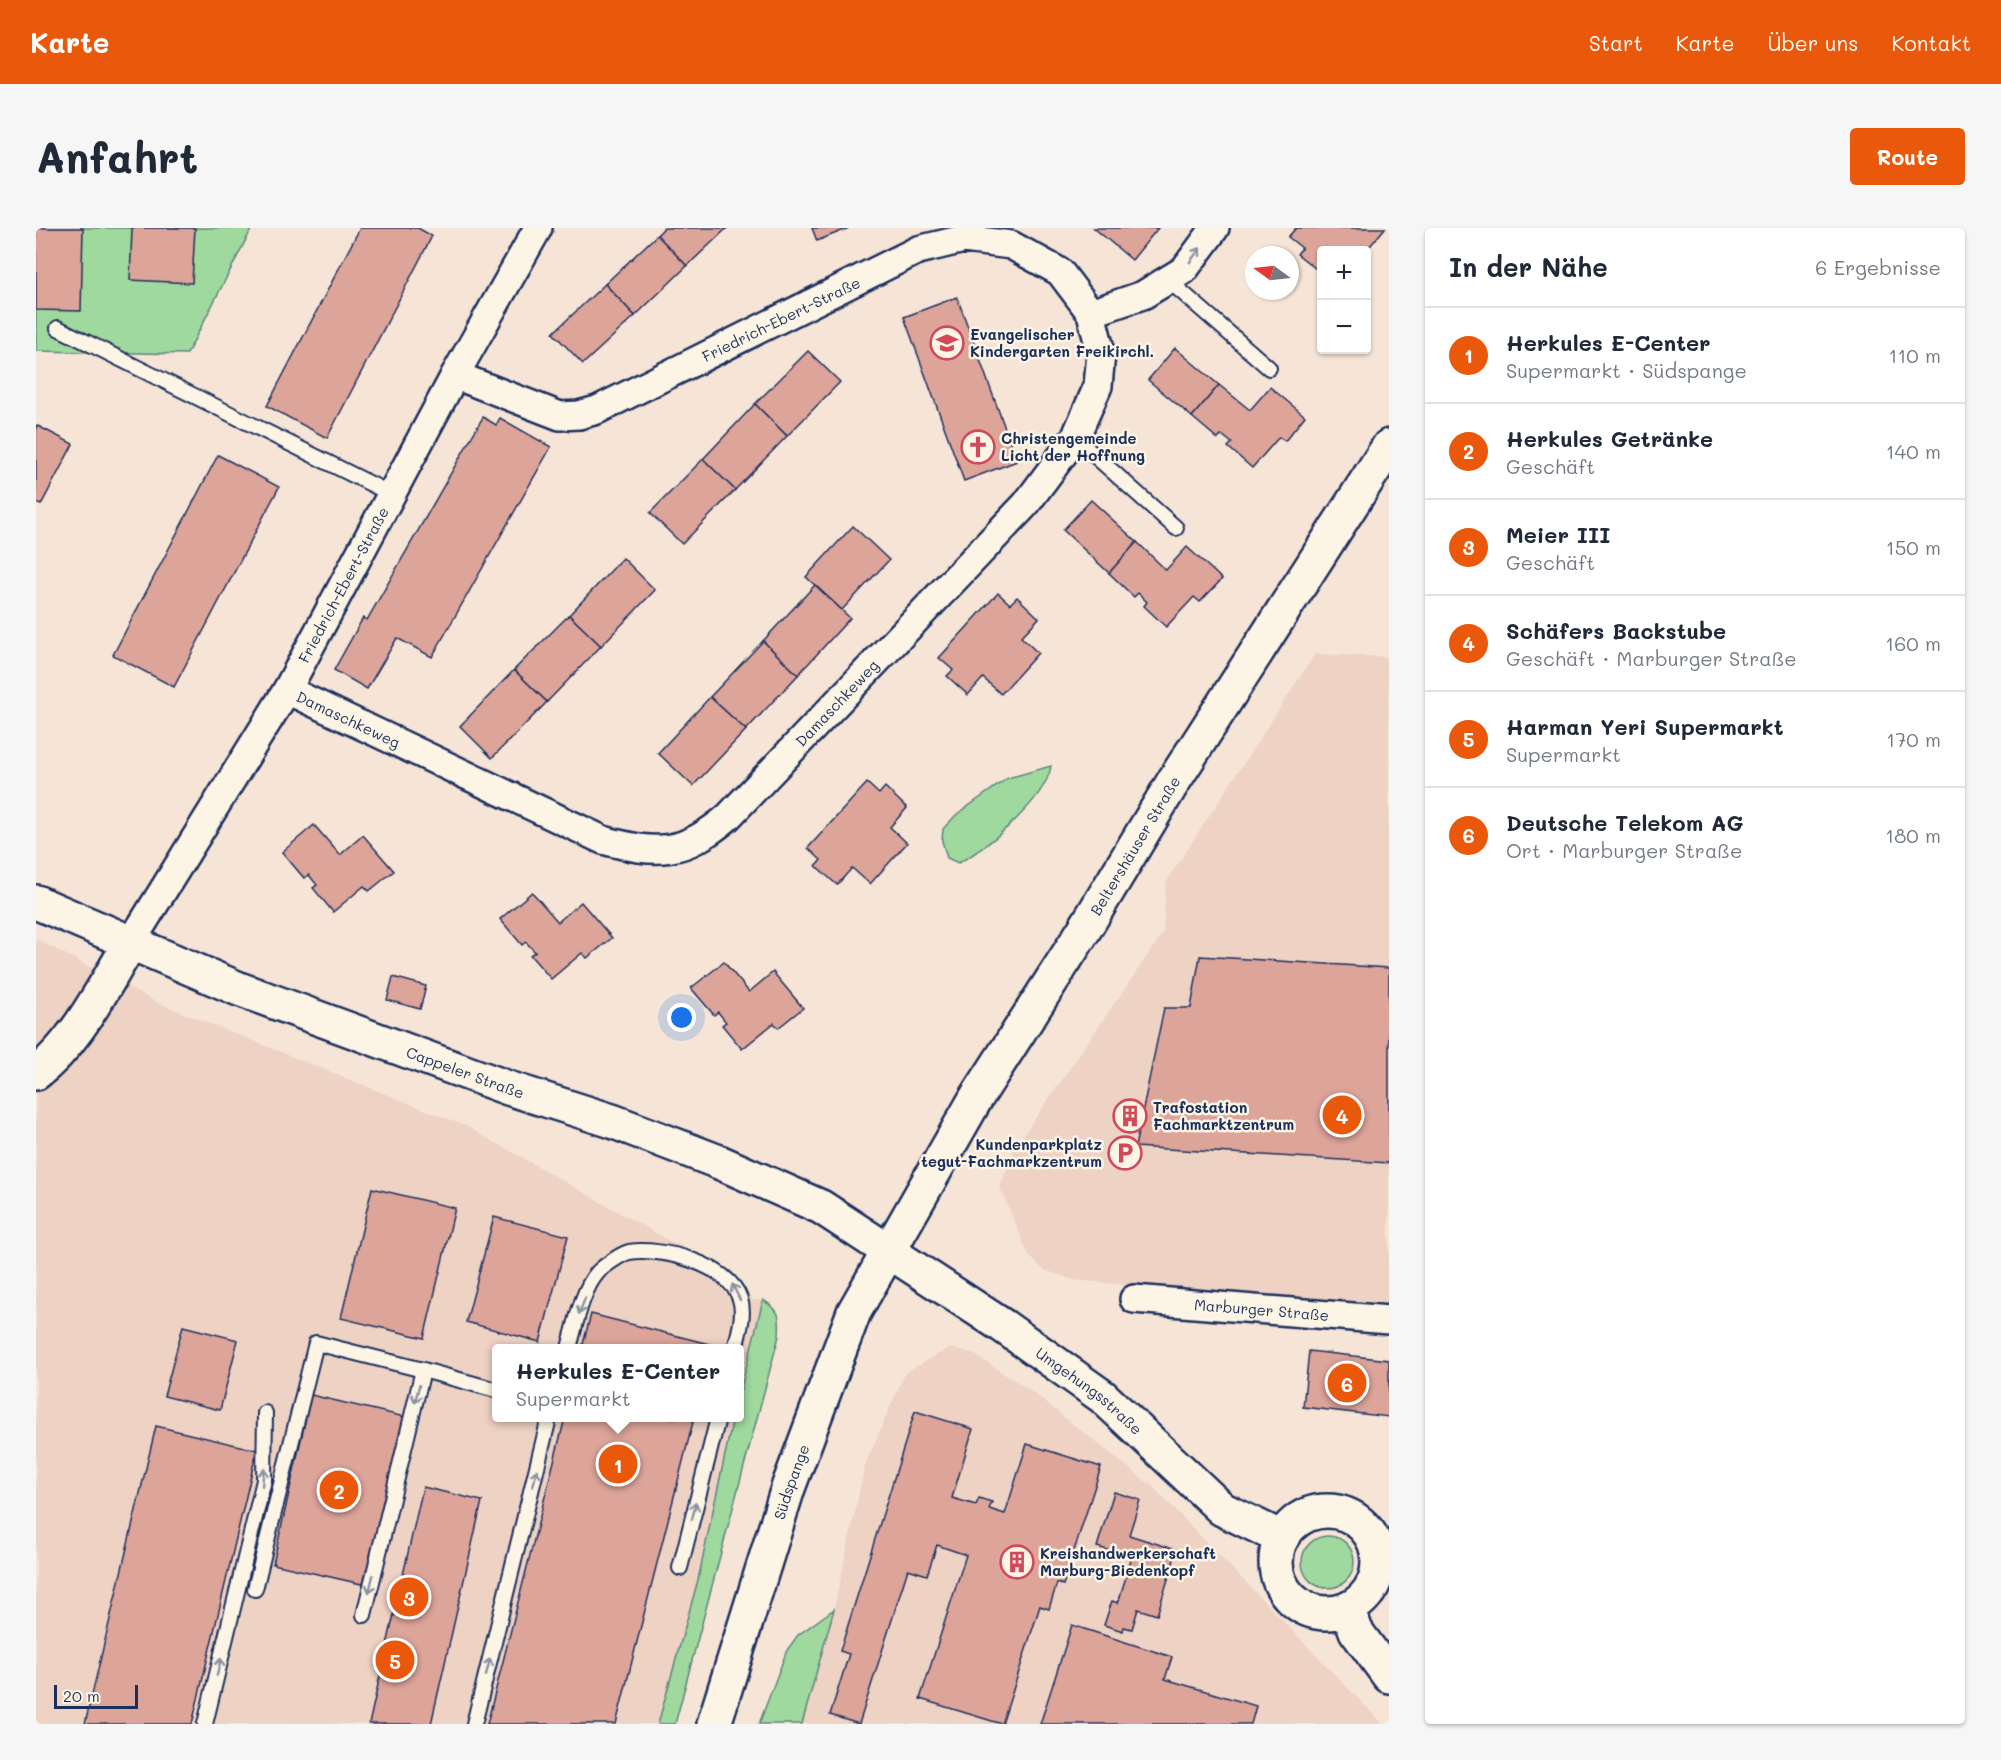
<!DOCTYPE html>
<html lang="de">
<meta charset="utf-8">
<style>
:root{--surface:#fff;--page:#f6f6f7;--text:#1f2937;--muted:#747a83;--line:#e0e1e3;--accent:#ea580c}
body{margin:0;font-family:Mali,sans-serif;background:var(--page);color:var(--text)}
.controls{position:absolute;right:18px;top:18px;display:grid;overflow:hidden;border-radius:6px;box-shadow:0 2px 4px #0004}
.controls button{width:54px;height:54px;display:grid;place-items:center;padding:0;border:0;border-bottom:2px solid var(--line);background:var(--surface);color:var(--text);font:30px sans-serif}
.compass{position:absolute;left:1209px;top:18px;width:54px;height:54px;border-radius:50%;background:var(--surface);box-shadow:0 2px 4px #0004;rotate:285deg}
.scale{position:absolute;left:18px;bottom:15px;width:84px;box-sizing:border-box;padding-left:6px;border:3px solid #1b2f5e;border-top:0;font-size:16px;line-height:21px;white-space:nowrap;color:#1b2f5e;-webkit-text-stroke:4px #fcf5e5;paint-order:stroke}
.you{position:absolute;left:646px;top:790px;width:21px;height:21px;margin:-15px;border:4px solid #fff;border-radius:50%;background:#1a73e8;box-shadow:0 0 0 9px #1a73e833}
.badge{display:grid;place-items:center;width:39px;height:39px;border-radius:50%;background:var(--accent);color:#fff;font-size:20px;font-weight:700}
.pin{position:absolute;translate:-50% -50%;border:3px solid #fff;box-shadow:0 2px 6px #0006}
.popup{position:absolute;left:456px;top:1116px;width:252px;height:78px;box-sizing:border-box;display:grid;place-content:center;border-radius:6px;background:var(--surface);filter:drop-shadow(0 2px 4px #0005);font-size:20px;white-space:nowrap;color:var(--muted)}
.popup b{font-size:22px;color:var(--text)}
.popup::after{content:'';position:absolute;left:50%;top:100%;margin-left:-12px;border:12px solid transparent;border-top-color:var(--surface)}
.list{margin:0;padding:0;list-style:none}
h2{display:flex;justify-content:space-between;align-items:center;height:78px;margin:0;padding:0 24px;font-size:26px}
h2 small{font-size:20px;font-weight:400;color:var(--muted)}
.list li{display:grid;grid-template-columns:39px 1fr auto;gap:18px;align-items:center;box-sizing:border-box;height:96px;padding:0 24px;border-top:2px solid var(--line)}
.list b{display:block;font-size:22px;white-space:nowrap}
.list p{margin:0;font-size:20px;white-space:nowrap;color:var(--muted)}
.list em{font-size:20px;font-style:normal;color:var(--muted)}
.map{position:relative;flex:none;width:1353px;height:1496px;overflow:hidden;border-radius:6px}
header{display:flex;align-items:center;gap:36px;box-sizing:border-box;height:84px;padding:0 30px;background:var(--accent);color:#fff}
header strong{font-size:28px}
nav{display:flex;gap:33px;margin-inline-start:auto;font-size:21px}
.intro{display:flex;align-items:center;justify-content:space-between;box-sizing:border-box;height:144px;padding:0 36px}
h1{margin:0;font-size:42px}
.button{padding:15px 27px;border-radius:6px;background:var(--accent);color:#fff;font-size:21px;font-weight:700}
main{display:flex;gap:36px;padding:0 36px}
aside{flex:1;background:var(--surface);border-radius:6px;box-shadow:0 2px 4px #0004}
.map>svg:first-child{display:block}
.built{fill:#eed2c4}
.green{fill:#9fd99e;stroke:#5d847e;stroke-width:1.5}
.building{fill:#dda49a;stroke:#1b2f5e;stroke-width:1.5}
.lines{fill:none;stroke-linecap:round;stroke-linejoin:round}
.lane-casing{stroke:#1b2f5e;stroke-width:18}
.street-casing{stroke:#1b2f5e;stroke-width:32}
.secondary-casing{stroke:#1b2f5e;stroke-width:38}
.lane{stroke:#fcf5e5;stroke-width:14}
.street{stroke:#fcf5e5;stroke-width:27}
.secondary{stroke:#fcf5e5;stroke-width:33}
.oneway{stroke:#8c92a2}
.labels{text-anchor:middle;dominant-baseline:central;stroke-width:5;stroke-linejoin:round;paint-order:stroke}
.street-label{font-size:15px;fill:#1b2f5e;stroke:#fcf5e5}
.poi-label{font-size:15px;font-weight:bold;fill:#1b2f5e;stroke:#fcf5e5;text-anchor:start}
</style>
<header>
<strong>Karte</strong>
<nav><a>Start</a><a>Karte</a><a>Über uns</a><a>Kontakt</a></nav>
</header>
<div class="intro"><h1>Anfahrt</h1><a class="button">Route</a></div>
<main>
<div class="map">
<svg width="1353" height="1496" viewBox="0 0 1353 1496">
<rect width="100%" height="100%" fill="#f6e5d6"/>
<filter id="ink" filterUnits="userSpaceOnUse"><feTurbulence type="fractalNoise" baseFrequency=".0167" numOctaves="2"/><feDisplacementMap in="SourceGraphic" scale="12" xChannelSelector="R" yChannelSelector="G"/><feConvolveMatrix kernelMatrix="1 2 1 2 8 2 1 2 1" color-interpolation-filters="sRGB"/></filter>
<g filter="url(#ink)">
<g class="built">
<path d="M 1279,426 L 1353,429 L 1353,1081 L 1038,1052 L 1008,1042 L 993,1028 L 964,959 L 980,918 L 1127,705 L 1130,654 Z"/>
<path d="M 0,711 L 120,774 L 432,899 L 630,1011 L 696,1042 L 717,1072 L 727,1072 L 704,1164 L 704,1120 L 460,1120 L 460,1190 L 697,1190 L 662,1352 L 622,1496 L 0,1496 Z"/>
<path d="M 913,1120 L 936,1125 L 995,1163 L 1117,1259 L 1347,1496 L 766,1496 L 798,1381 L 829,1237 L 869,1145 Z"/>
</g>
<g class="green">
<path d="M 0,0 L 216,0 L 151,126 L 0,123 Z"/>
<path d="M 1015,538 C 1010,572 951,620 922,635 L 911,630 L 906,613 L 907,601 L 920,587 L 972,550 Z"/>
<path d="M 727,1072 C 745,1083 744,1088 743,1108 L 639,1496 L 622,1496 L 662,1352 L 697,1190 L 704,1190 L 704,1164 Z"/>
<circle cx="1292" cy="1334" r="26"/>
<path d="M 798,1381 L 766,1496 L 723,1496 L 751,1422 L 762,1407 Z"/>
</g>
<g class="building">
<path d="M 0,0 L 47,0 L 45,83 L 0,82 Z"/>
<path d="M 96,0 L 159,0 L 156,55 L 94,52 Z"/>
<path d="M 324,0 L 382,0 L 396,8 L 291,210 L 231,178 Z"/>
<path d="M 628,0 L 691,0 L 651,38 L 621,7 Z"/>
<path d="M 776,0 L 813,0 L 781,13 Z"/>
<path d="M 1058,0 L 1122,0 L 1096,32 Z"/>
<path d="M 1260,0 L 1349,0 L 1330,23 L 1286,22 L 1284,44 L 1261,26 L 1266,20 L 1252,9 Z"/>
<path d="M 621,7 L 651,38 L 599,88 L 569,56 Z"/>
<path d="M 569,56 L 599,88 L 547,136 L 517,105 Z"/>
<path d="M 921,69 L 981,233 L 928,253 L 868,89 Z"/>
<path d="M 1139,120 L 1183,157 L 1156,189 L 1112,152 Z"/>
<path d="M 772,123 L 804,154 L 751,208 L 719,176 Z"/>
<path d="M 1183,157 L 1214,182 L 1234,159 L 1269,188 L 1249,213 L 1243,209 L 1216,240 L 1192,219 L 1196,215 L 1186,207 L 1182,211 L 1156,189 Z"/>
<path d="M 719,176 L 751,208 L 699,262 L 667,231 Z"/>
<path d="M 447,189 L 460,197 L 464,190 L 515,219 L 396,429 L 361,410 L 331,461 L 298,442 L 327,390 L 331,392 Z"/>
<path d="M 0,197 L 37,216 L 5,277 L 0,275 Z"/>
<path d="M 182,227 L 243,259 L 138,459 L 77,427 Z"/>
<path d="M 667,231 L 699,262 L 646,316 L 614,285 Z"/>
<path d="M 1055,272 L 1101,314 L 1073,345 L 1027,302 Z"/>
<path d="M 817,298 L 853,332 L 806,382 L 770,349 Z"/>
<path d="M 1101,314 L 1130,342 L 1151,319 L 1186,351 L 1164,374 L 1158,369 L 1130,399 L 1108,378 L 1111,374 L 1102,365 L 1098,369 L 1073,345 Z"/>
<path d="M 587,330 L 619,362 L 565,418 L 533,387 Z"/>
<path d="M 779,357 L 814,390 L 762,447 L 727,413 Z"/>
<path d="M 962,365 L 974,376 L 981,369 L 1003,390 L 985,409 L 1002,425 L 965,466 L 947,450 L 932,467 L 911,448 L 917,442 L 903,430 Z"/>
<path d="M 533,387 L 565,418 L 511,474 L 478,442 Z"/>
<path d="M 727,413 L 762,447 L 710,502 L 674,469 Z"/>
<path d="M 478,442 L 511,474 L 456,530 L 424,498 Z"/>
<path d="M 674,469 L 710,502 L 657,558 L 622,525 Z"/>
<path d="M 831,555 L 843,566 L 849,559 L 871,580 L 854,599 L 871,615 L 834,656 L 816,640 L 801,657 L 780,638 L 785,632 L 772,620 Z"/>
<path d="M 278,597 L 304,627 L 327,607 L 358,643 L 333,663 L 328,658 L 297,684 L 277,660 L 281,657 L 273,647 L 268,650 L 246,624 Z"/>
<path d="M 496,664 L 522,694 L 545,674 L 576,710 L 551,730 L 546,725 L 515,751 L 494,727 L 499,724 L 490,714 L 486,717 L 464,691 Z"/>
<path d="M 1164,728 L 1353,740 L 1353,935 L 1099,919 L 1128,780 L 1155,780 Z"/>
<path d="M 688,734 L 713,764 L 737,744 L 767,780 L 742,800 L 738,795 L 706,821 L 686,797 L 690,794 L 682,784 L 678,787 L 655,760 Z"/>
<path d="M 357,749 L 390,758 L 384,781 L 351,772 Z"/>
<path d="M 1094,878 L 1103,885 L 1095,898 L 1085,891 Z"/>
<path d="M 336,960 L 419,980 L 388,1110 L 305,1090 Z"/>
<path d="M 458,989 L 532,1008 L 504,1114 L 430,1094 Z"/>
<path d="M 555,1086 L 677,1117 L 676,1120 L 546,1120 Z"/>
<path d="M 147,1098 L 202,1112 L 184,1182 L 128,1168 Z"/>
<path d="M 1273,1123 L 1353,1132 L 1353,1189 L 1267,1179 Z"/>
<path d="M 275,1167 L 369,1189 L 330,1357 L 237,1336 Z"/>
<path d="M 879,1183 L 937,1201 L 916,1270 L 940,1277 L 943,1270 L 949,1272 L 956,1274 L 953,1281 L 969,1286 L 991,1216 L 1065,1239 L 1027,1357 L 1021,1355 L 1013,1381 L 1004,1378 L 966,1496 L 884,1471 L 930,1327 L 901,1317 L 891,1347 L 872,1341 L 823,1496 L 794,1487 L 813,1426 L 804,1423 Z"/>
<path d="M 529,1190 L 658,1190 L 580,1496 L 451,1496 Z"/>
<path d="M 120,1198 L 221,1222 L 156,1496 L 49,1496 Z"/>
<path d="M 387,1259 L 446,1273 L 395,1496 L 333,1496 Z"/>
<path d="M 1078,1264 L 1104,1272 L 1093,1307 L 1141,1322 L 1121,1387 L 1102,1381 L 1096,1401 L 1088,1399 L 1087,1403 L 1068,1397 L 1076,1373 L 1082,1375 L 1096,1329 L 1061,1319 Z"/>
<path d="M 1036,1397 L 1136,1429 L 1129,1451 L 1220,1478 L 1215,1496 L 1004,1496 Z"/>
</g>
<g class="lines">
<defs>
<g id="lane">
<path d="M 1132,52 L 1233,140"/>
<path d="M 22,100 L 355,266"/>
<path d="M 1039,210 L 1140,300"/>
<path d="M 533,1120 C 539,1099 546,1061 562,1044 C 568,1038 585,1026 593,1024 C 626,1019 693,1036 704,1071 C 709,1086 703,1105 699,1120"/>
<path d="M 644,1340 L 682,1190"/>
<path d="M 219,1361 L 280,1115 L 387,1142"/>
<path d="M 328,1387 L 387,1142 L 460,1162"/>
<path d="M 169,1496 L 228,1252 L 229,1185"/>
<path d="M 438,1496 L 513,1190"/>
</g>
<g id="street">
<path d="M 1055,85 L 1107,67 L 1148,42 L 1179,0"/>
<path id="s1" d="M 251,462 L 567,612 C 622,627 647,627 692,589 L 990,276 L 1039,210 L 1062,158 L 1065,125 L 1055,85 L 1024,44 L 975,17 L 928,11 L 882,22 L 561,182 L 543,187 L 524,188 L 419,147"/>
<path id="s2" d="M 94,716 L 251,462 L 419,147 L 502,0"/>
<path id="s3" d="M 1098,1071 L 1353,1092"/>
</g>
<g id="secondary">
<path id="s4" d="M 0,674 L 203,761 L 472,860 L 576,893 L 683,934 L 785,979 L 967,1098 L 1067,1169 L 1186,1281 L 1246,1310"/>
<path d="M 0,845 C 40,816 68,757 94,716"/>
<circle cx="1291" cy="1334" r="51"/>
<path d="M 1312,1381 L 1320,1403 L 1353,1448"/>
<path id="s5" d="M 678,1496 L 752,1260 L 818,1084 L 939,872 L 1048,702 L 1139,551 L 1353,218"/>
</g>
</defs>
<use href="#lane" class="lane-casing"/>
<use href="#street" class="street-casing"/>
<use href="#secondary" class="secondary-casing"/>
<use href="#lane" class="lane"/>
<use href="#street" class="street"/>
<use href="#secondary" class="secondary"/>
</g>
<defs><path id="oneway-shaft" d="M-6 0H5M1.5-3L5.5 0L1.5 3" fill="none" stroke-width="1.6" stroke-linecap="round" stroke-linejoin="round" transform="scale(1.5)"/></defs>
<g class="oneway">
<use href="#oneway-shaft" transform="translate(1159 27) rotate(-54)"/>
<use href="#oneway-shaft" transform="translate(700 1064) rotate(-116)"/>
<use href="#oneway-shaft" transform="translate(546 1078) rotate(111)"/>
<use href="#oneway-shaft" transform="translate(381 1166) rotate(104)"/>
<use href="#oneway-shaft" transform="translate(227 1249) rotate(-84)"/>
<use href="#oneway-shaft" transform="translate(499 1250) rotate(-76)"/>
<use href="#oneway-shaft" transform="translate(658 1283) rotate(-76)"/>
<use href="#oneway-shaft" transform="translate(335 1356) rotate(104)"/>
<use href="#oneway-shaft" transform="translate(183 1439) rotate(-76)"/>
<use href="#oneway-shaft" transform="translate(452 1439) rotate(-76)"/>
</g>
</g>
<defs>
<symbol id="school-ring" viewBox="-11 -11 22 22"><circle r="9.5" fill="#fcf5e5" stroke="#d1495b" stroke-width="1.5"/><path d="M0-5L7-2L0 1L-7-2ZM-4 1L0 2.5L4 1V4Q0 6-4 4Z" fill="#d1495b"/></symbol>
<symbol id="church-ring" viewBox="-11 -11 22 22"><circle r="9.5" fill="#fcf5e5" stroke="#d1495b" stroke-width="1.5"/><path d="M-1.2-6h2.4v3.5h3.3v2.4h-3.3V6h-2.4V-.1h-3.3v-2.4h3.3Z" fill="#d1495b"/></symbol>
<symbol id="building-ring" viewBox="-11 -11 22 22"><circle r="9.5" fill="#fcf5e5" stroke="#d1495b" stroke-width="1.5"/><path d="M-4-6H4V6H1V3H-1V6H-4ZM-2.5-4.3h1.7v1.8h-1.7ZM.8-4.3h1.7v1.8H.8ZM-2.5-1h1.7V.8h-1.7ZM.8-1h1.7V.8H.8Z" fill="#d1495b"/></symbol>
<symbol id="parking-ring" viewBox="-11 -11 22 22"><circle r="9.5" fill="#fcf5e5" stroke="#d1495b" stroke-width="1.5"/><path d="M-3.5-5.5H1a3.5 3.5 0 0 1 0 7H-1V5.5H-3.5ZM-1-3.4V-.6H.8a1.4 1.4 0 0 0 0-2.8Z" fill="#d1495b"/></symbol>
</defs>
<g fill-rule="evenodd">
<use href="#school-ring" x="892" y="96" width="38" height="38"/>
<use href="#church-ring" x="923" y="200" width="38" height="38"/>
<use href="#building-ring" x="1075" y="869" width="38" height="38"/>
<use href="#parking-ring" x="1070" y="906" width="38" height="38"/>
<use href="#building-ring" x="962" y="1315" width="38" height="38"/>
</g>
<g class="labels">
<g class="street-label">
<text transform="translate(745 91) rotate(-26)">Friedrich-Ebert-Straße</text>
<text stroke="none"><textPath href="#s2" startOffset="418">Friedrich-Ebert-Straße</textPath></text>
<text stroke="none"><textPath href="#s1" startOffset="642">Damaschkeweg</textPath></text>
<text stroke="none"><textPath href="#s1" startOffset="68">Damaschkeweg</textPath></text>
<text stroke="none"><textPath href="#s5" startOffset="980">Beltershäuser Straße</textPath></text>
<text stroke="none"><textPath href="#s4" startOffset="462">Cappeler Straße</textPath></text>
<text stroke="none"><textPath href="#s3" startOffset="128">Marburger Straße</textPath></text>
<text stroke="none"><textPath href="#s4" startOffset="1168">Umgehungsstraße</textPath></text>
<text stroke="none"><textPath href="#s5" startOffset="254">Südspange</textPath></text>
</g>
<g class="poi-label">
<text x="934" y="106">Evangelischer<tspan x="934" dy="17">Kindergarten Freikirchl.</tspan></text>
<text x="965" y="210">Christengemeinde<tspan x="965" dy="17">Licht der Hoffnung</tspan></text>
<text x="1117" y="879">Trafostation<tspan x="1117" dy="17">Fachmarktzentrum</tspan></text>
<text x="1066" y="916" text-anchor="end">Kundenparkplatz<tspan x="1066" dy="17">tegut-Fachmarkzentrum</tspan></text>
<text x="1004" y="1325">Kreishandwerkerschaft<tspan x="1004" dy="17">Marburg-Biedenkopf</tspan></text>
</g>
</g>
</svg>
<div class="controls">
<button>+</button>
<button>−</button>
</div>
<svg class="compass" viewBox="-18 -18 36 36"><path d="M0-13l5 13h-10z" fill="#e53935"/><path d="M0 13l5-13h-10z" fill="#747a83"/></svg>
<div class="scale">20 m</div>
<div class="you"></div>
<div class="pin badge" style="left:582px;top:1236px">1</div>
<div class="popup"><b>Herkules E-Center</b>Supermarkt</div>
<div class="pin badge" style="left:303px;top:1262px">2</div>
<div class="pin badge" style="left:373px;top:1369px">3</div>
<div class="pin badge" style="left:1306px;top:887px">4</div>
<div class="pin badge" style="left:359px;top:1432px">5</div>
<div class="pin badge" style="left:1311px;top:1155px">6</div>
</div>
<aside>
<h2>In der Nähe<small>6 Ergebnisse</small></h2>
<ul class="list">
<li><span class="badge">1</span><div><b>Herkules E-Center</b><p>Supermarkt · Südspange</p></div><em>110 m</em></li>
<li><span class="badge">2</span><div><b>Herkules Getränke</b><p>Geschäft</p></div><em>140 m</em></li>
<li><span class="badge">3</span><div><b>Meier III</b><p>Geschäft</p></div><em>150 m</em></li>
<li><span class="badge">4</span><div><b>Schäfers Backstube</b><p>Geschäft · Marburger Straße</p></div><em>160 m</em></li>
<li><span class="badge">5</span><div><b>Harman Yeri Supermarkt</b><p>Supermarkt</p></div><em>170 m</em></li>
<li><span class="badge">6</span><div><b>Deutsche Telekom AG</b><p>Ort · Marburger Straße</p></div><em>180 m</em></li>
</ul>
</aside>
</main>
